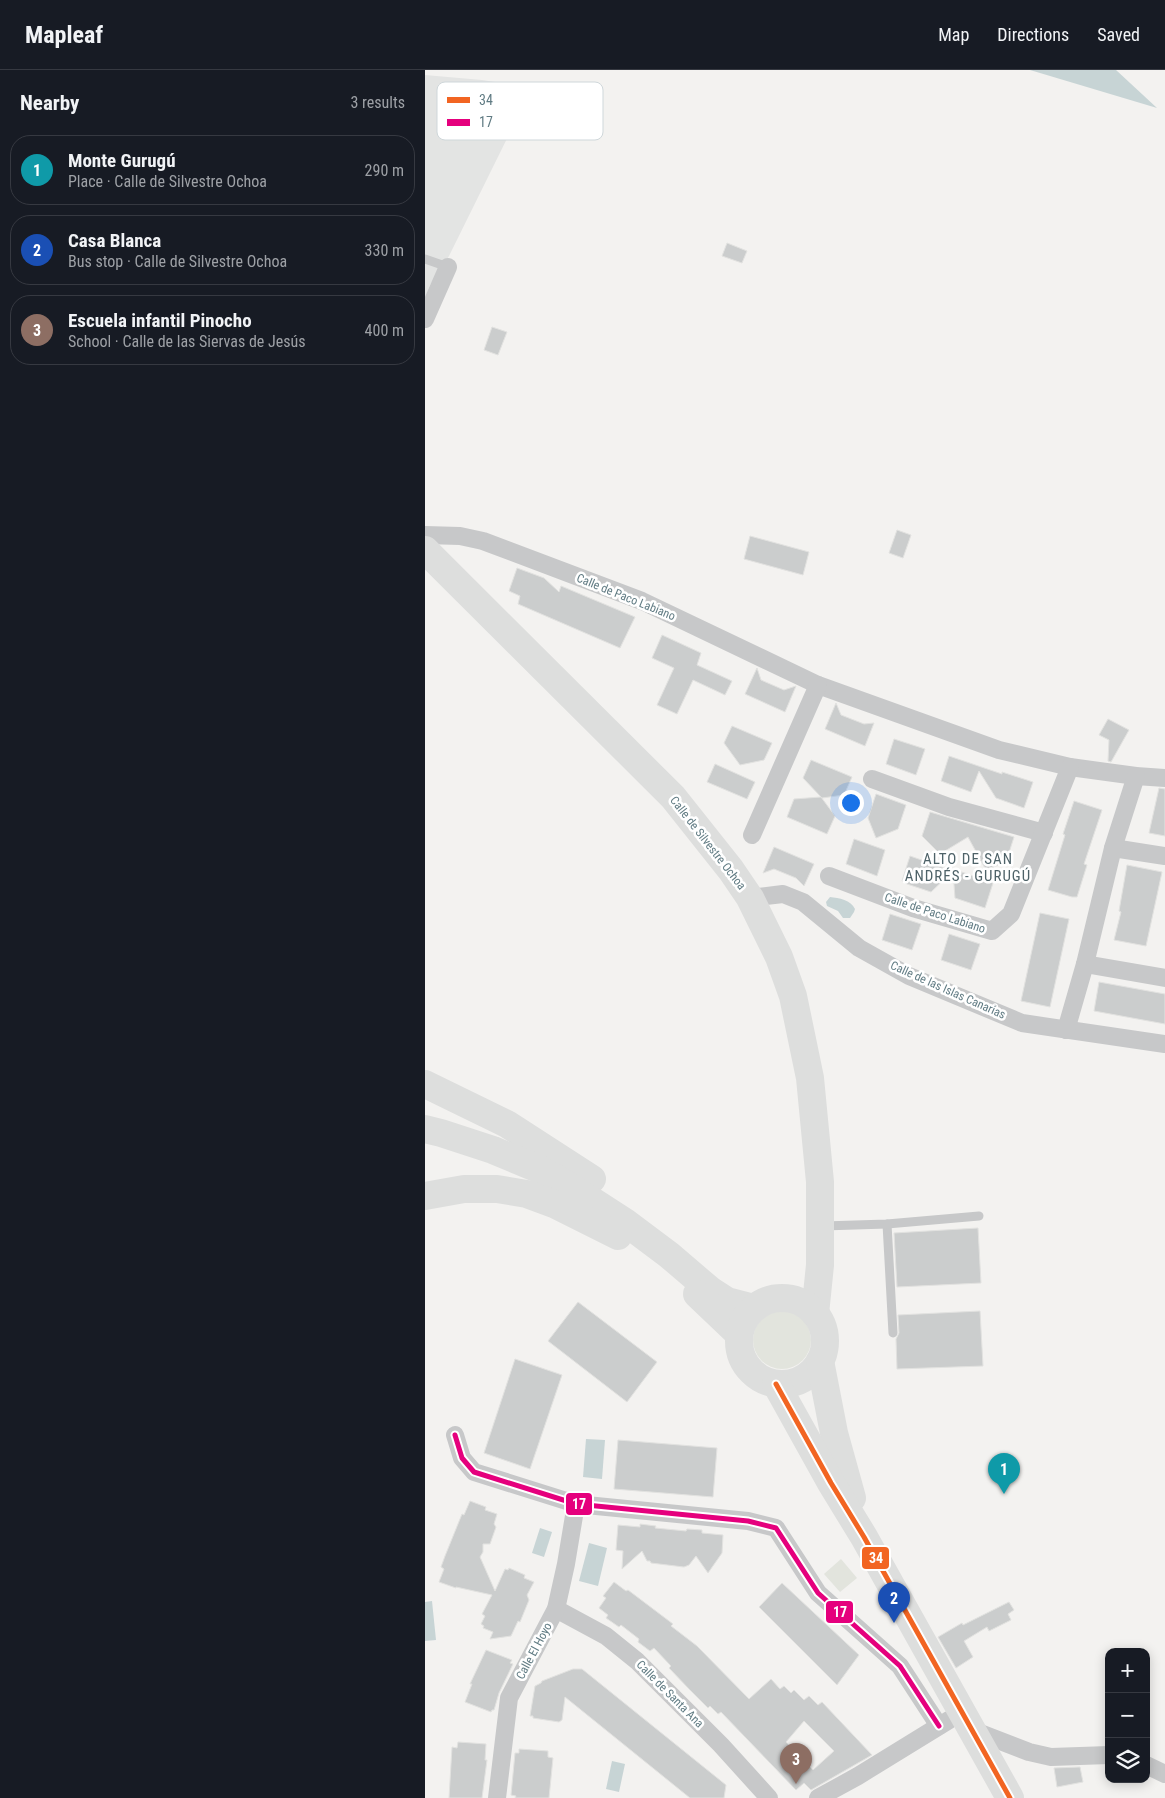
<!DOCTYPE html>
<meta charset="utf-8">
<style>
:root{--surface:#171b24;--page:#242831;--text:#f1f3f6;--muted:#9ea1a6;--line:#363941;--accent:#93a5a9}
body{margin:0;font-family:"Roboto Condensed",sans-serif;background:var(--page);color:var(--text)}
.controls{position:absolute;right:15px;bottom:15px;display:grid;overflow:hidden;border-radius:10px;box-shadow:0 2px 12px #0003}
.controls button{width:45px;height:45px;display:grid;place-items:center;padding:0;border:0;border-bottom:1px solid var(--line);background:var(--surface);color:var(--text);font:25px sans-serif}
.you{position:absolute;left:425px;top:732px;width:18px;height:18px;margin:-12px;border:4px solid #fff;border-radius:50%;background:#1a73e8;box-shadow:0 0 0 8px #1a73e833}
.badge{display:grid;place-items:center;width:32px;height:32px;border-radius:50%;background:var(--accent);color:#fff;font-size:16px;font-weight:700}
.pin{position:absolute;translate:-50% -41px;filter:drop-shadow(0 1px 2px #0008)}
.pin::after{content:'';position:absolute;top:26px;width:18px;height:15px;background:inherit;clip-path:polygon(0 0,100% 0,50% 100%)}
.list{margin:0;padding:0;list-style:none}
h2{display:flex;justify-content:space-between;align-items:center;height:65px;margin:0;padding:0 20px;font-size:21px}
h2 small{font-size:16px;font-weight:400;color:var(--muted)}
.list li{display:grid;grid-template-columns:32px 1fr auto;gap:15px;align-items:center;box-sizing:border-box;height:70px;margin:0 10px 10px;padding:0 10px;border:1px solid var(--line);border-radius:20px}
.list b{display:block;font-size:19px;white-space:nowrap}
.list p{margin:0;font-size:16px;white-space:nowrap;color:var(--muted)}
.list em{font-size:16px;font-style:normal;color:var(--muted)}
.icon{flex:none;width:28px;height:28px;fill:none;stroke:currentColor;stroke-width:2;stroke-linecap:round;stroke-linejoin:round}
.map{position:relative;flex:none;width:740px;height:1728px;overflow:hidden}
header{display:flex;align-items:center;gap:30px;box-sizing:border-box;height:70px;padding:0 25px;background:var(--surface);border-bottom:1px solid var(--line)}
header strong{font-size:24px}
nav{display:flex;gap:28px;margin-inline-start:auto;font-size:18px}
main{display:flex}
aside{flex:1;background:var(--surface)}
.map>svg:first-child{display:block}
.built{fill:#e3e4e3}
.green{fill:#e2e4dd}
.water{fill:#c7d4d5}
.building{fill:#cbcdcd;stroke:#e2e2e0;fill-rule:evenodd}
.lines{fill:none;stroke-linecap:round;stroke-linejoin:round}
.lane{stroke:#c7c8c9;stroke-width:9}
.street{stroke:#c7c8c9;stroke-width:18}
.highway{stroke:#dddedd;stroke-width:28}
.bus-1-casing{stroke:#fff;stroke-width:9}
.bus-2-casing{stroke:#fff;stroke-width:9}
.bus-1{stroke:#f26522;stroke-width:5}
.bus-2{stroke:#e5007d;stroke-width:5}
.labels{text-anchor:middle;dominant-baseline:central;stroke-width:5;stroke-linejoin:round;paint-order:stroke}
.street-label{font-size:12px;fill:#607b83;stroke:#fff}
.quarter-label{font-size:15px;letter-spacing:1px;fill:#4e6268;stroke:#fff}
.key{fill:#fff;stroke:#cfd7da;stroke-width:1}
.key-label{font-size:14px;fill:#607b83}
.line-badge{stroke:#fff;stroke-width:2}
.badge-label{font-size:14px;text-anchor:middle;font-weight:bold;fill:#fff}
</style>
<header>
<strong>Mapleaf</strong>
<nav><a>Map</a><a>Directions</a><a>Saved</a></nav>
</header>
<main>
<aside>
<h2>Nearby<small>3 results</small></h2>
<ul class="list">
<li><span class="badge" style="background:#0f9aa8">1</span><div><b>Monte Gurugú</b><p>Place · Calle de Silvestre Ochoa</p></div><em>290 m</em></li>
<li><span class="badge" style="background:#1a4fb4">2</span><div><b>Casa Blanca</b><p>Bus stop · Calle de Silvestre Ochoa</p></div><em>330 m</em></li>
<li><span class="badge" style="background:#8d6e63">3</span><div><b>Escuela infantil Pinocho</b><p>School · Calle de las Siervas de Jesús</p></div><em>400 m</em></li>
</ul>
</aside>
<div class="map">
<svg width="740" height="1728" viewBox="0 0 740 1728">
<rect width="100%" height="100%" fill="#f3f2f0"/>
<path class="built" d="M 0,5 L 57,10 L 102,17 L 105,22 L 24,186 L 5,215 L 0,228 Z"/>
<g class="green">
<circle cx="357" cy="1270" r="29"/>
<path d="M 416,1489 L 432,1508 L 415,1522 L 399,1504 Z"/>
</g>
<g class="water">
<path d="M 605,0 L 691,0 L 732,38 Z"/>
<path d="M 405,827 C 414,828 426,830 430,839 L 429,842 L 425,848 L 418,848 L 413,841 L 402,836 L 401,832 Z"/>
<path d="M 161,1369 L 180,1370 L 177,1409 L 158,1407 Z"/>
<path d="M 115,1458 L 127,1462 L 119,1487 L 107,1483 Z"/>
<path d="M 164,1473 L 182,1478 L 173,1516 L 154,1511 Z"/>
<path d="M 7,1531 L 11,1570 L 0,1571 L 0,1532 Z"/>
<path d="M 187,1691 L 200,1694 L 194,1722 L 181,1719 Z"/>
</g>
<g class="building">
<path d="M 302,173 L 322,181 L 317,193 L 297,186 Z"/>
<path d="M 67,257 L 82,262 L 73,285 L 59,280 Z"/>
<path d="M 472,460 L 486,465 L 478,488 L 464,483 Z"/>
<path d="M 325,466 L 384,482 L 378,505 L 319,489 Z"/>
<path d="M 92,498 L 119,508 L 134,522 L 136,516 L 210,547 L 195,578 L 93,534 L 95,526 L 84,521 Z"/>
<path d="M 237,565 L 276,583 L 272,595 L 307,611 L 300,625 L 268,610 L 252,644 L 232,635 L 249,598 L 227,588 Z"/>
<path d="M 332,598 L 336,610 L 359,620 L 371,616 L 360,642 L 320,624 Z"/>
<path d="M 411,633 L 416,645 L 439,654 L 449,653 L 440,676 L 400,659 Z"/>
<path d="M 683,649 L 704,660 L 686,692 L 683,691 L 684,670 L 674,665 Z"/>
<path d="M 307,656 L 347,673 L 339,690 L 315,695 L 299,673 Z"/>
<path d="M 469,669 L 500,679 L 491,705 L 461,694 Z"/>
<path d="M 524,686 L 577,704 L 577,702 L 608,712 L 599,738 L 571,728 L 554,701 L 546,722 L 516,711 Z"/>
<path d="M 386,690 L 427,707 L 419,725 L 397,728 L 378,708 Z"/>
<path d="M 290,694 L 330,712 L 322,729 L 282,712 Z"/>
<path d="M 734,718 L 740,719 L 740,766 L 724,763 Z"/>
<path d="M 451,724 L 481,735 L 473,759 L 451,768 L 443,748 Z"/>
<path d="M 396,727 L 410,746 L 402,764 L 362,747 L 369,729 Z"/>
<path d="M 649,731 L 677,740 L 659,794 L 662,795 L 652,827 L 647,827 L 623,820 L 640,765 L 638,764 Z"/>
<path d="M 505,742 L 589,767 L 581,792 L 561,800 L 543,767 L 515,784 L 497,766 Z"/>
<path d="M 429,769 L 460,780 L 452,806 L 421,794 Z"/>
<path d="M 349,777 L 389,794 L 379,816 L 371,808 L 349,799 L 338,803 Z"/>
<path d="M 485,786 L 528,801 L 506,822 L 482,814 L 477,811 Z"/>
<path d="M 702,795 L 737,802 L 721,876 L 689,870 L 696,842 L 694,841 Z"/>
<path d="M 531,800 L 568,813 L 560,838 L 530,828 L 528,801 L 535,803 Z"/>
<path d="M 615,843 L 644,849 L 625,937 L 596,931 Z"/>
<path d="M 465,844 L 496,854 L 487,880 L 457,870 Z"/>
<path d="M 524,864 L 555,874 L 546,900 L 516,890 Z"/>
<path d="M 674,912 L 740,924 L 740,954 L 669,941 Z"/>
<path d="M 553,1158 L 556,1213 L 472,1217 L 469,1163 Z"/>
<path d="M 153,1232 L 232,1292 L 202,1332 L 123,1271 Z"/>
<path d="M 555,1241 L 558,1296 L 472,1299 L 471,1269 L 474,1263 L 473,1245 Z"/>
<path d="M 90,1289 L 137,1305 L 105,1399 L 59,1383 Z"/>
<path d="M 193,1370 L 292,1378 L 288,1427 L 189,1419 Z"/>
<path d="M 45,1431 L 61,1437 L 60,1440 L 72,1444 L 69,1454 L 71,1457 L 65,1474 L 58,1474 L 58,1482 L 55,1487 L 70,1521 L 80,1499 L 83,1500 L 84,1498 L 100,1505 L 99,1508 L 109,1512 L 102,1525 L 104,1530 L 95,1552 L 93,1551 L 86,1566 L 65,1569 L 68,1562 L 58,1558 L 59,1556 L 56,1554 L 60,1546 L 57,1544 L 67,1525 L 31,1517 L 31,1518 L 14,1512 L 19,1499 L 16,1497 L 20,1486 L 37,1444 L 39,1445 Z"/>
<path d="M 215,1454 L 231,1456 L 230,1458 L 261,1461 L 262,1459 L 277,1460 L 277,1463 L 298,1465 L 297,1483 L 283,1503 L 271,1486 L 264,1495 L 259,1497 L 226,1493 L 225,1491 L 222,1491 L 217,1481 L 197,1499 L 198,1481 L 191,1480 L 193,1455 L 215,1457 Z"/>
<path d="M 189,1512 L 201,1521 L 203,1520 L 248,1554 L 246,1556 L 272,1576 L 324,1629 L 346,1609 L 355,1619 L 359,1616 L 366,1623 L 369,1620 L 379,1630 L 384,1626 L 393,1635 L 397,1632 L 447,1685 L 386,1720 L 379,1713 L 371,1720 L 296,1642 L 293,1644 L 285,1636 L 283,1638 L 265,1620 L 244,1598 L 246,1596 L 229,1578 L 225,1581 L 213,1572 L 214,1569 L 196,1555 L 194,1557 L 181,1548 L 183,1545 L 174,1538 L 181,1528 L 178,1526 ZM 379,1651 L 409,1681 L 388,1700 L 361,1672 Z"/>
<path d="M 357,1513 L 434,1585 L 412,1615 L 334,1537 Z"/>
<path d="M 584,1532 L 589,1540 L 583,1544 L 586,1550 L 564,1561 L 562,1557 L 539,1571 L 548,1587 L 531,1598 L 513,1567 L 537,1553 L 538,1555 Z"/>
<path d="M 61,1580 L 87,1590 L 85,1593 L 88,1594 L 74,1623 L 69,1640 L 67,1640 L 66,1642 L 40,1632 L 47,1614 L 45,1614 Z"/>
<path d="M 148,1599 L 157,1599 L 301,1715 L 299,1728 L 265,1728 L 140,1627 L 137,1650 L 134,1652 L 108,1648 L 108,1646 L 105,1646 L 110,1616 L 116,1613 L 117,1611 Z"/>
<path d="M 33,1672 L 61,1674 L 60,1690 L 62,1690 L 57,1728 L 24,1728 L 27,1677 L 32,1678 Z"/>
<path d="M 94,1679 L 123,1681 L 123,1687 L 128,1688 L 124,1728 L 90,1728 L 91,1726 L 86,1725 L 90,1683 L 94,1683 Z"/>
<path d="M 655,1697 L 658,1712 L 632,1717 L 629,1698 Z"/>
</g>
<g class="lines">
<g class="lane">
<path d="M 0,189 L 23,197"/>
<path d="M 462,1154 L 468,1263"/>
<path d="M 398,1156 L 462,1154 L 554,1146"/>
</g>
<g class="street">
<path d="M 0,249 L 23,197"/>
<path d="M 0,465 L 35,466 L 58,471 L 217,531 L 393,615 L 574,680 L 645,697 L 711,706 L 740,708"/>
<path d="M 447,709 L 524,737 L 619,763"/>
<path d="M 327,765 L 393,615"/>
<path d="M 688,778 L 740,786"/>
<path d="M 404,806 L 488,838 L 567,861 L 586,844 L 645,697"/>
<path d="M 325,828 L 358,824 L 378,832 L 434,878 L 484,906 L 597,953 L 740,974"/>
<path d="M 660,894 L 740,908"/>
<path d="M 641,960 L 660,894 L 688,778 L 711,706"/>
<path d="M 30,1365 L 37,1388 L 49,1402 L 151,1434 L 323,1451 L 351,1458 L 393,1523 L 475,1596 L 514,1656"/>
<path d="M 131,1539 L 181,1566 L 212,1591 L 296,1675 L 344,1728"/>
<path d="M 547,1660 L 604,1682 L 626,1687 L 684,1685"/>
<path d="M 721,1695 L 740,1704"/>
<path d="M 72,1728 L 84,1628 L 131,1539 L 141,1494 L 151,1434"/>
<path d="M 393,1728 L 433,1706 L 524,1650"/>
</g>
<g class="highway">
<path d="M 0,480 L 248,727 L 306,800 L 325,828 L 354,887 L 368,926 L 385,1008 L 395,1112 L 395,1195 L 390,1244"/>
<path d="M 0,1014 L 82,1054 L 167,1109"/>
<path d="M 0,1059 L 16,1063 L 68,1080 L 116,1100 L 149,1119 L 200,1152 L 244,1185 L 285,1220 L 302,1231 L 329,1238"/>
<path d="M 0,1126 L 39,1119 L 72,1119 L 102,1124 L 129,1134 L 193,1166"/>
<path d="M 272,1224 L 314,1264"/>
<circle cx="357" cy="1271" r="43"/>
<path d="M 395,1291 L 409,1363 L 427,1428"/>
<path d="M 351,1314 L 406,1413 L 439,1467 L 585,1728"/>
</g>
<defs>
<path id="bus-1" d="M 351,1314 L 406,1413 L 439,1467 L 585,1728"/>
<path id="bus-2" d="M 30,1365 L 37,1388 L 49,1402 L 151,1434 L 323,1451 L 351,1458 L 393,1523 L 475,1596 L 514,1656"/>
</defs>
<use href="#bus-1" class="bus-1-casing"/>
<use href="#bus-2" class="bus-2-casing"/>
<use href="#bus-1" class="bus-1"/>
<use href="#bus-2" class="bus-2"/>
</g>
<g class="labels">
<g class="street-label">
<text transform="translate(201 527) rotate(22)">Calle de Paco Labiano</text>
<text transform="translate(283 773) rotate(52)">Calle de Silvestre Ochoa</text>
<text transform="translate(510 843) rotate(18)">Calle de Paco Labiano</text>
<text transform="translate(523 920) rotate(24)">Calle de las Islas Canarias</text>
<text transform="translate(109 1581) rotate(-62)">Calle El Hoyo</text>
<text transform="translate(245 1624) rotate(45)">Calle de Santa Ana</text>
</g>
<g class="quarter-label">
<text x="543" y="789">ALTO DE SAN<tspan x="543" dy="17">ANDRÉS - GURUGÚ</tspan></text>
</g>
</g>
<rect x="12" y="12" width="166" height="58" rx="8" class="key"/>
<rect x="22" y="27" width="23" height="6" fill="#f26522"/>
<rect x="22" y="49" width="23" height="7" fill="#e5007d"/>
<g class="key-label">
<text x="54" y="35">34</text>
<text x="54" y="57">17</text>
</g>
<g class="line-badge">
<rect x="140" y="1422" width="28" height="24" rx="5" fill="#e5007d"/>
<rect x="436" y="1476" width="29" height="24" rx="5" fill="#f26522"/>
<rect x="400" y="1530" width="29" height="24" rx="5" fill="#e5007d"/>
</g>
<g class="badge-label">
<text x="154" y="1439">17</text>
<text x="451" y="1493">34</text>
<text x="415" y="1547">17</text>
</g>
</svg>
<div class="controls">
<button>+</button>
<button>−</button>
<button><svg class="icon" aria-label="layers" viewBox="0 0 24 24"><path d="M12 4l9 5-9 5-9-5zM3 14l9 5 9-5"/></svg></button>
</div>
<div class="you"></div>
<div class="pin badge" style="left:579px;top:1424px;background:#0f9aa8">1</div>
<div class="pin badge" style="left:469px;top:1553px;background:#1a4fb4">2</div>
<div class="pin badge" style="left:371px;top:1714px;background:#8d6e63">3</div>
</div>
</main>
